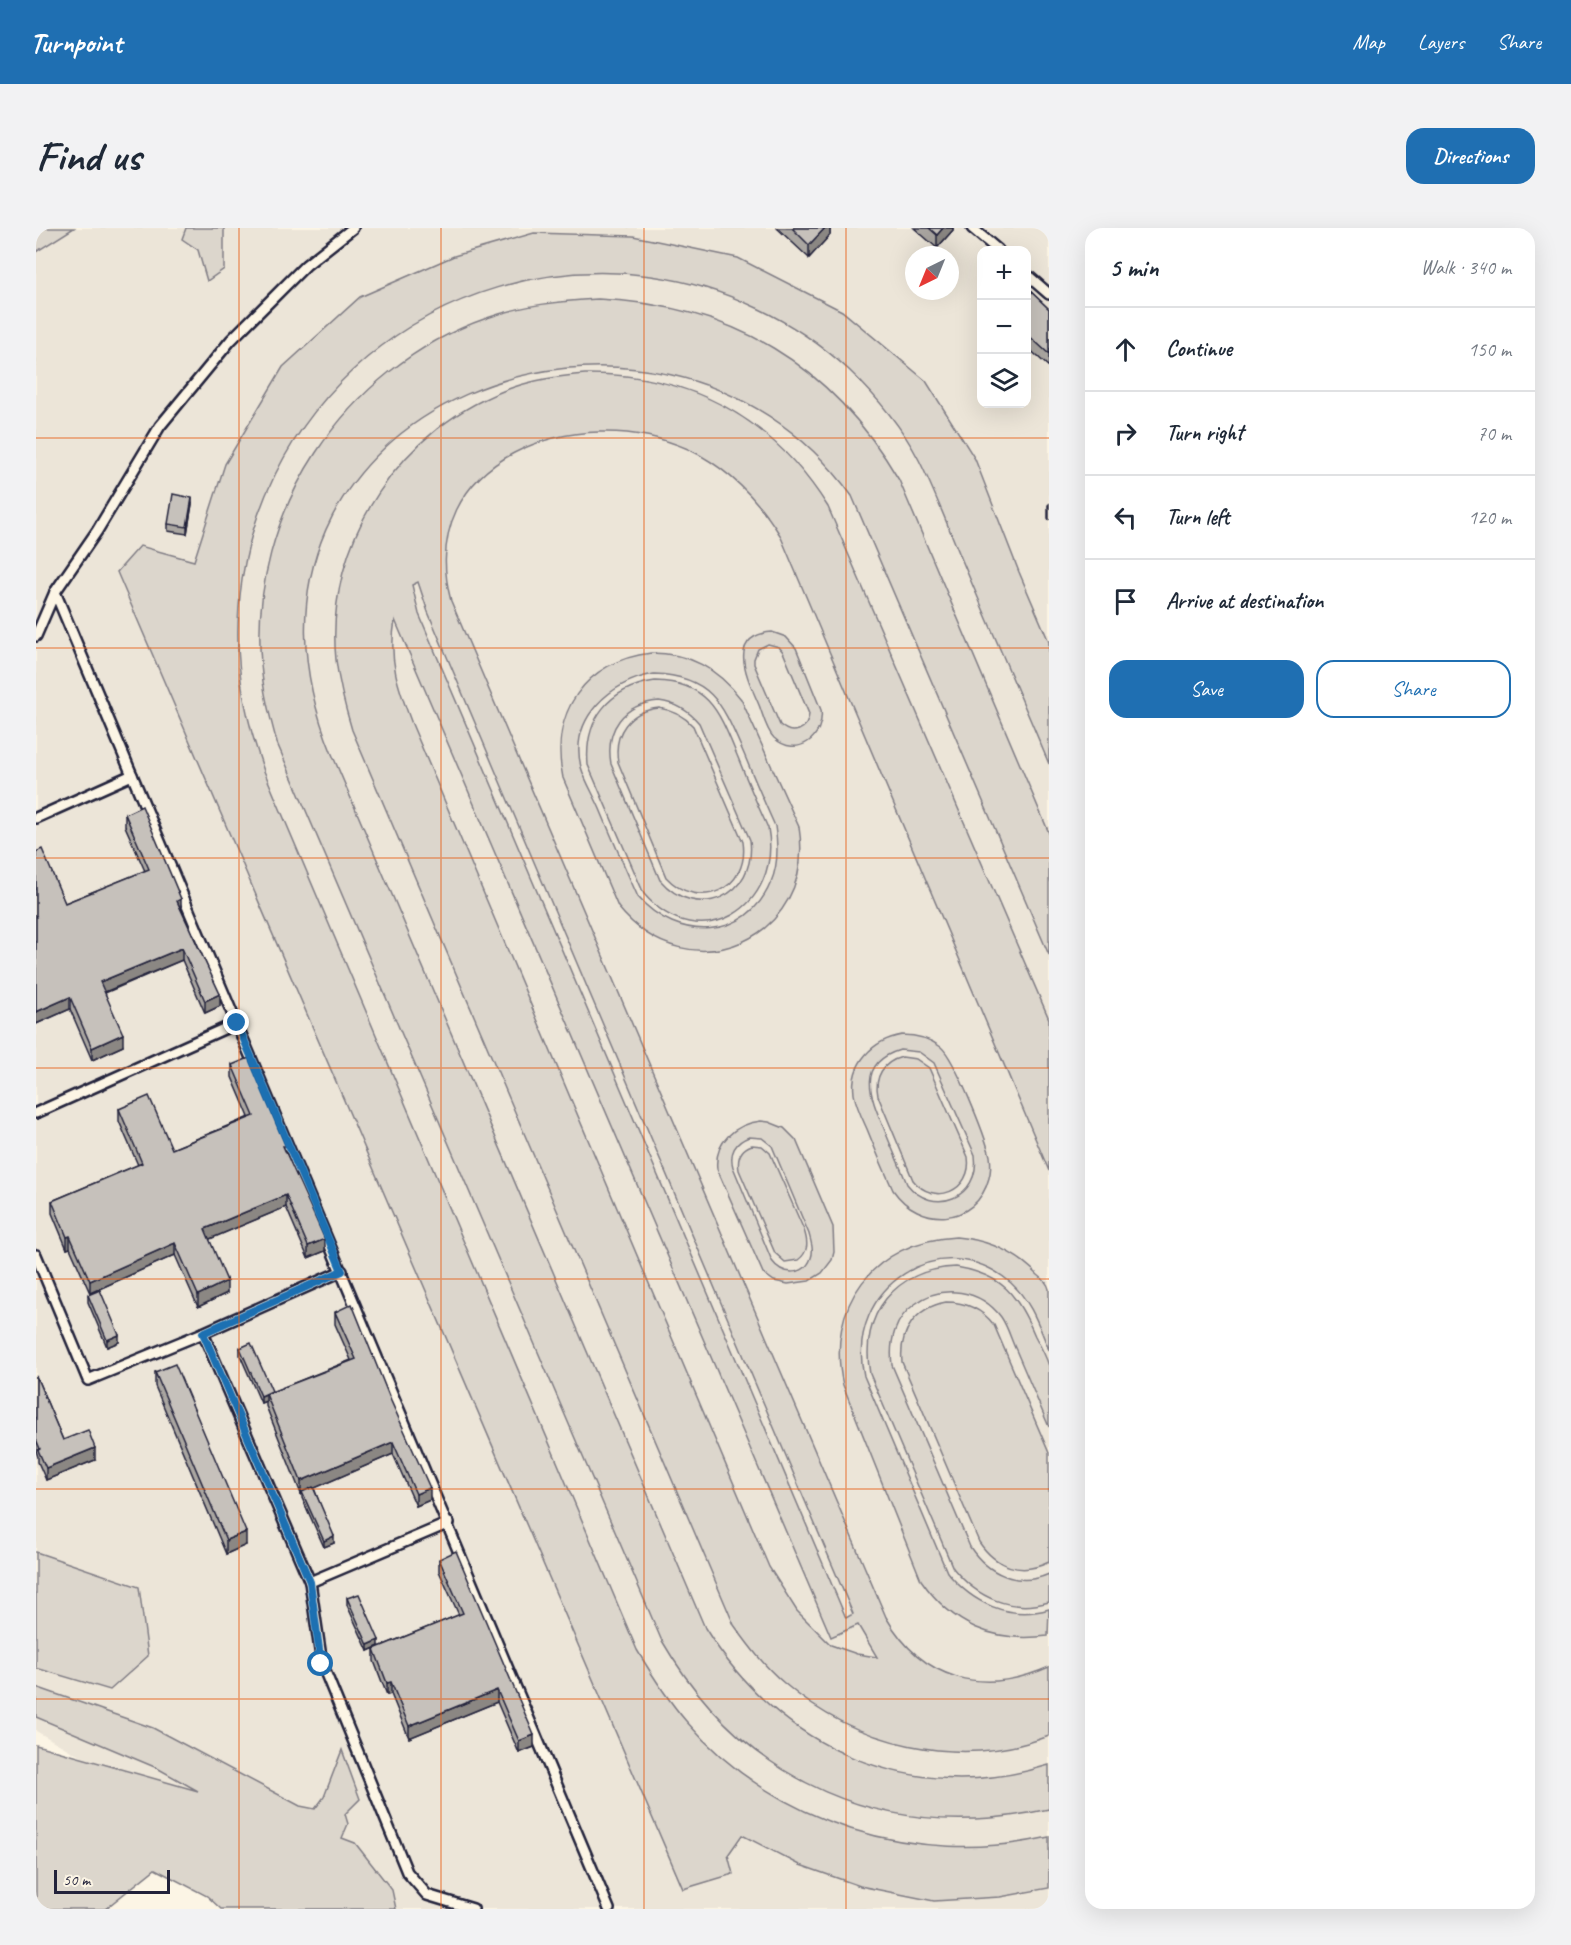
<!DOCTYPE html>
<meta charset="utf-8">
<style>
:root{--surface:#fff;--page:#f2f2f3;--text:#1f2937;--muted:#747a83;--line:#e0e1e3;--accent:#1f6fb2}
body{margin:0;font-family:Caveat,sans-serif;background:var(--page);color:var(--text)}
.controls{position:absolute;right:18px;top:18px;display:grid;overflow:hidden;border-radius:12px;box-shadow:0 6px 24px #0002}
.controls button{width:54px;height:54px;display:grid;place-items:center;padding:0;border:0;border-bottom:2px solid var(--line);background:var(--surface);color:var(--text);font:30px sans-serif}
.compass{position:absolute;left:869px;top:18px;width:54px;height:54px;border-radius:50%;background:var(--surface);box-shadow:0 6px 24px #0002;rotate:223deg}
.scale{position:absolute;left:18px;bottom:15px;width:116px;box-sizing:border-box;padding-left:6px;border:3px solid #22223b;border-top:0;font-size:16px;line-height:21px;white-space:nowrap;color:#22223b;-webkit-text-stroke:4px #fcf5e5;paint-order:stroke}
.stop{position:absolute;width:18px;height:18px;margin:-14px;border:4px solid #1f6fb2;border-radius:50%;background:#fff}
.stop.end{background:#1f6fb2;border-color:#fff;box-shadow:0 2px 6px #0008}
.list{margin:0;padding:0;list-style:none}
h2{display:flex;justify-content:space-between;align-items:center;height:78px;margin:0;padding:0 24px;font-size:26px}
h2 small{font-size:20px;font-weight:400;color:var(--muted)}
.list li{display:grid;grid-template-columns:39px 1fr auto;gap:18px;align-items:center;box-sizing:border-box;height:84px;padding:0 24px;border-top:2px solid var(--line)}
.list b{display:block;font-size:22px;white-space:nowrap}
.list em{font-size:20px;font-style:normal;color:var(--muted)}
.actions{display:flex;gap:12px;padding:18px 24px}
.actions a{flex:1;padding:14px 0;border:2px solid var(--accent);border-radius:18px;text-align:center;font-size:21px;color:var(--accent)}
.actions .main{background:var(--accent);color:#fff}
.icon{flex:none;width:33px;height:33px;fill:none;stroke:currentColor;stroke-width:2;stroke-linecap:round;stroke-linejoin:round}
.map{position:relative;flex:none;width:1013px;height:1681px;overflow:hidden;border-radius:18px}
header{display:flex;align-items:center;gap:36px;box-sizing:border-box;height:84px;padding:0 30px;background:var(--accent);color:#fff}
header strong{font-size:28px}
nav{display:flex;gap:33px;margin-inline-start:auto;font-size:21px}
.intro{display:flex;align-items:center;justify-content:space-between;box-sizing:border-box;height:144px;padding:0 36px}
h1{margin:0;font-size:42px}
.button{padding:15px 27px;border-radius:18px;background:var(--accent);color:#fff;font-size:21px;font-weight:700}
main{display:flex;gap:36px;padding:0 36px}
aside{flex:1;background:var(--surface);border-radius:18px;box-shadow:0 6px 24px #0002}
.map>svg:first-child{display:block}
.built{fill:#ece5d8;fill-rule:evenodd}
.green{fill:#dcd6cc;stroke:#7f7c84;stroke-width:1.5;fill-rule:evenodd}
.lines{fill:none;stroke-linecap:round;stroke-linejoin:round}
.service-casing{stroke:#22223b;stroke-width:14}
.service{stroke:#fcf5e5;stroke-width:9}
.wall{fill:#aaa6a1;stroke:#22223b;stroke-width:1.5}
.shaded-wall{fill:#8b8783;stroke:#22223b;stroke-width:1.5}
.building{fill:#c6c1bb;stroke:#22223b;stroke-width:1.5}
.route{stroke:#1f6fb2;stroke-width:8}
.grid{fill:none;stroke:#e8590c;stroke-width:1.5;stroke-opacity:0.55}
</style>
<header>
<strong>Turnpoint</strong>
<nav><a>Map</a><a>Layers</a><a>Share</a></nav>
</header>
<div class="intro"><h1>Find us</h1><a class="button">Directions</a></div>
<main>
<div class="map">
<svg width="1013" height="1681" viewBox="0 0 1013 1681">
<rect width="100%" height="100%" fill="#fcf5e5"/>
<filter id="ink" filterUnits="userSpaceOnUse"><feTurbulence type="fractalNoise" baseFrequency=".0167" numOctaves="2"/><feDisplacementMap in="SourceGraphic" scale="12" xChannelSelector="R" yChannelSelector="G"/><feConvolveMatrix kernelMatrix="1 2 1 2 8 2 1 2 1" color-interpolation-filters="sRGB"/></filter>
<g filter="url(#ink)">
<path class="built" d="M 0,0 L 1013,0 L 1013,1681 L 343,1681 L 142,1584 L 0,1503 ZM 945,22 L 990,22 L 990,176 L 945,176 ZM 878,27 L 914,27 L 914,63 L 878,63 Z"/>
<g class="green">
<path d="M 0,0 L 38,0 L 0,24 Z"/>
<path d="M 150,0 L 188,0 L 188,41 L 171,53 L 162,22 L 146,11 Z"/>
<path d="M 498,5 L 597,8 L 702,30 L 806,83 L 890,153 L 939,231 L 983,344 L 1013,414 L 1013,536 C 987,474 960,412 934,351 C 917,312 902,270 883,232 C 866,199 840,168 813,142 C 759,92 688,58 615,48 C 401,19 209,179 202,396 C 200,447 211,495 228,543 L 601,1422 C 616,1447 631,1471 650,1493 C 739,1597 881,1639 1013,1609 L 1013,1660 L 964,1669 L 898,1673 L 824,1658 L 764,1637 L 706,1607 L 692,1627 L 697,1646 L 647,1661 L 81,344 L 104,318 L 158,333 L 189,236 L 247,139 L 324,69 L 418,28 Z"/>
<path d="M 562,71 C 697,77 795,136 863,252 L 1013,605 L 1013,727 L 816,268 C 624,0 153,179 296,526 L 669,1400 C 743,1520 875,1580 1013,1537 L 1013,1581 C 850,1617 709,1556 625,1411 L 241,515 C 234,489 227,463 225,436 C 212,285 309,139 451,90 C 487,77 524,73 562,71 Z"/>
<path d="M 549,146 C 654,145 736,190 792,279 L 1013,791 L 1013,943 L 744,307 C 721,270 692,240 652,221 C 542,172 377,230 415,373 L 850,1389 C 887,1453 947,1468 1013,1439 L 1013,1508 C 923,1542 819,1517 748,1455 C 728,1438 713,1418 698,1397 L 316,502 C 309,479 303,456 300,432 C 288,313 366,197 478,159 C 501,151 525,148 549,146 ZM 382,354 L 392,384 L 817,1386 L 810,1390 L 383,386 L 376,357 ZM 359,392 L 795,1409 L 822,1397 L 841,1429 L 821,1426 L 795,1417 L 761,1383 L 733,1339 L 376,496 C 362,459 352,432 359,392 Z"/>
<path d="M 736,404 L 750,409 L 760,420 L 785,482 C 789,509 761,531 738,510 C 730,502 727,487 723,477 C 712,451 689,408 736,404 ZM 732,416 L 743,419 L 747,424 L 773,486 C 772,503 756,508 744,497 L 718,436 L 718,431 L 722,421 Z"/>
<path d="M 615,425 C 653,425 681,440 705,471 L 763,599 C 781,711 653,767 582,679 L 527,550 C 513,485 549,433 615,425 ZM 618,446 C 677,448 687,478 708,526 C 718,550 728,574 739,598 C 742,617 743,636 735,654 C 711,713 641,714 602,669 C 589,640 576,610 564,581 C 558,567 549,553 545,539 C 533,490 575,453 618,446 Z"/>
<path d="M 619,453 C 675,454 684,487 703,532 C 712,555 722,578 732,600 C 747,680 663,730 608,666 L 552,537 C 548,491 573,460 619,453 ZM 623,473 C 640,475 652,482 663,495 L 714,612 C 721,668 661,695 624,652 L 575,536 C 569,501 587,476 623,473 Z"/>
<path d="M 623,480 C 637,482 647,487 657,498 L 707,614 C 714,662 662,684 630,649 L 582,534 C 577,505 593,483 623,480 Z"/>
<path d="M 866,807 C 880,807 893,810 905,819 C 919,831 949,907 954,928 C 955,935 955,943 953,950 C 940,999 883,1000 857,962 C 848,942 839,921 831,901 C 826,890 820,878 818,866 C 814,835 837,812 866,807 ZM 864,822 L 883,824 L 898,835 L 939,927 C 945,970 897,989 871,956 C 864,938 856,921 849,903 C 836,872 818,836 864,822 Z"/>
<path d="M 866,829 L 880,831 L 893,840 L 932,929 C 937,963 898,979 877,952 L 842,868 C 838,849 847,834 866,829 Z"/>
<path d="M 725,893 L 733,894 L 748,900 L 760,912 L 797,999 L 798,1024 L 796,1032 L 786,1045 L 773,1053 L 752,1056 L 738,1053 L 727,1045 L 681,941 C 678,914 699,896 725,893 ZM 713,909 L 726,910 L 736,918 L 773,1006 C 775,1014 778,1022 775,1030 C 768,1049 746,1047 736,1033 L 697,939 C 693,925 699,914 713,909 Z"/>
<path d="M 716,917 L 726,918 L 734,925 L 768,1002 C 772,1014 773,1024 762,1032 L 749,1034 L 739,1025 L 703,942 C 701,930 704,921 716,917 Z"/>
<path d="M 920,1009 C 952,1012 979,1023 1002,1047 C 1006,1050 1012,1056 1013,1061 C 1013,1074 1013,1107 1013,1122 C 1003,1098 995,1073 975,1055 C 907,995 808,1059 828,1148 L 911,1344 C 936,1375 973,1393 1013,1381 L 1012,1408 C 957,1415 916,1397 885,1352 L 807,1157 C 789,1078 838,1013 920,1009 Z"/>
<path d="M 920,1039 C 967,1047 981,1066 999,1108 C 1004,1117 1010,1128 1013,1138 C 1013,1152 1013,1183 1013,1199 C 1002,1173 991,1148 980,1122 C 975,1112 972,1099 965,1089 C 945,1062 906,1055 879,1076 C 859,1090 853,1113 856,1137 L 934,1319 C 952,1346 982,1360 1013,1346 L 1013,1374 C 975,1385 941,1370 917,1340 L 834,1146 C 823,1086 859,1041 920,1039 Z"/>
<path d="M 910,1074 C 930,1074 946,1081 958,1097 L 1013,1225 L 1013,1334 C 985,1348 960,1339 943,1314 L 866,1134 C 863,1104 879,1080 910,1074 Z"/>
<path d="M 0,1324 L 103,1359 L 112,1428 L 74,1462 L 0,1440 Z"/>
<path d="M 0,1459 L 117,1500 L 264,1578 L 279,1581 L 288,1569 L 306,1522 L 324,1571 L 309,1586 L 312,1596 L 306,1610 L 319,1615 L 356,1662 L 360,1681 L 185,1681 L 171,1668 L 119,1641 L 69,1681 L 0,1681 L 0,1517 L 162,1563 L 121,1540 L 0,1489 Z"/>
</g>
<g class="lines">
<defs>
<g id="service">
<path d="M 936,0 L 962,22"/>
<path d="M 990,46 L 1013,66"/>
<path d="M 19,364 L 573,1681"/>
<path d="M 0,408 L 19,364 L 61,303 L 124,198 L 195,112 L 270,37 L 317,0"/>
<path d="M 0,590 L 96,547"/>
<path d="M 0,885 L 201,795"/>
<path d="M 0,1027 L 52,1152 L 167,1105 L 274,1354 L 286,1436 L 371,1644 L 391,1667 L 437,1681"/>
<path d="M 167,1105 L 306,1043"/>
<path d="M 274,1354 L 413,1295"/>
</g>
</defs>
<use href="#service" class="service-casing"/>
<use href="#service" class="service"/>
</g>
<g class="wall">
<path d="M 741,0 L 794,0 L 794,7 L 773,30 Z"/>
<path d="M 878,0 L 917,0 L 917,2 L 901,20 Z"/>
<path d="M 990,59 L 1013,81 L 1013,139 L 990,118 Z"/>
<path d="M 156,276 L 151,306 L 132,303 L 132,296 Z"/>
<path d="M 1013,276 L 1013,292 L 1012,290 L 1012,277 Z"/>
<path d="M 89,586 L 145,681 L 184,778 L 169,785 L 146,732 L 69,765 L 87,818 L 56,832 L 34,781 L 0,796 L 0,624 L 29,675 L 109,643 L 89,598 Z"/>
<path d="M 196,837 L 250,923 L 289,1023 L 272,1030 L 250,979 L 173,1011 L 191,1065 L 162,1079 L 139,1027 L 54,1065 L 34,1020 L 31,1021 L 16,985 L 16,973 L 102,937 L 83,893 L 83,881 L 136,921 L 213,889 L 196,849 Z"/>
<path d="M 52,1067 L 83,1114 L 71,1119 L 52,1074 Z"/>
<path d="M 299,1084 L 394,1272 L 380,1278 L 357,1226 L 278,1260 L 298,1315 L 288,1319 L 266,1270 L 266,1265 L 265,1266 L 230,1178 L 230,1173 L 225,1175 L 204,1127 L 204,1120 L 236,1164 L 315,1132 L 299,1096 Z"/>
<path d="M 119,1144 L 210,1317 L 190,1326 L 119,1158 Z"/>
<path d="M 0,1148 L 27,1212 L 59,1232 L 10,1252 L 2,1234 L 2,1229 L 0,1223 Z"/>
<path d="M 403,1331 L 498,1519 L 483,1525 L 461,1474 L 373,1510 L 355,1466 L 351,1467 L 338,1433 L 338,1421 L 423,1387 L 403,1343 Z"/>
<path d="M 311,1370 L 343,1418 L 332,1423 L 311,1377 Z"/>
</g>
<g class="shaded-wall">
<path d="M 789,0 L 794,0 L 794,7 L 773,30 L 773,17 Z"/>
<path d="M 907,0 L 917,0 L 917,2 L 901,20 L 901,7 Z"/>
<path d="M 156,270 L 156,276 L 151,306 L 151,299 Z"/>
<path d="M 145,671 L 145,683 L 141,673 Z"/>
<path d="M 146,720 L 146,732 L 64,766 L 64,754 Z"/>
<path d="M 184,766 L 184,778 L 169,785 L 169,773 Z"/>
<path d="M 34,769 L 34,781 L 0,796 L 0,784 Z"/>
<path d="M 87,806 L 87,818 L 56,832 L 56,820 Z"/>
<path d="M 250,967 L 250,979 L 169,1013 L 169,1001 Z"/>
<path d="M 34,1008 L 34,1020 L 31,1021 L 31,1009 Z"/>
<path d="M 289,1011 L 289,1023 L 272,1030 L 272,1018 Z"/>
<path d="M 139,1015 L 139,1027 L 54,1065 L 54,1053 Z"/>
<path d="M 191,1053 L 191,1065 L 162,1079 L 162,1067 Z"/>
<path d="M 83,1107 L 83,1114 L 71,1119 L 71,1112 Z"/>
<path d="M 230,1166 L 230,1173 L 225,1175 L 225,1168 Z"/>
<path d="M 357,1214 L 357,1226 L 265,1266 L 265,1253 Z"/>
<path d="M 59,1220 L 59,1232 L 10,1252 L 10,1240 Z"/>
<path d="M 394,1260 L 394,1272 L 380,1278 L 380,1266 Z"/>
<path d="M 210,1304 L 210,1317 L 190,1326 L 190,1312 Z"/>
<path d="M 298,1308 L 298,1315 L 288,1319 L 288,1313 Z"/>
<path d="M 343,1412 L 343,1418 L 332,1423 L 332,1417 Z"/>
<path d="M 355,1454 L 355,1466 L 351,1467 L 351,1455 Z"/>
<path d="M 461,1462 L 461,1474 L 373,1510 L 373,1498 Z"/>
<path d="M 498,1507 L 498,1519 L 483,1525 L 483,1513 Z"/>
</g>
<g class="building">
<path d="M 756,0 L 789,0 L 773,17 Z"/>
<path d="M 893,0 L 907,0 L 901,7 Z"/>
<path d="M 990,59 L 1013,81 L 1013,126 L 990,105 Z"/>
<path d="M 137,266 L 156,270 L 151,299 L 132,296 Z"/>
<path d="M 106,578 L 145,671 L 141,673 L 184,766 L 169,773 L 146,720 L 64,754 L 87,806 L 56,820 L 34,769 L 0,784 L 0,689 L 1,689 L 0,687 L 0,624 L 6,621 L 29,675 L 113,641 L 89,586 Z"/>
<path d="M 213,830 L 250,918 L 247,918 L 289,1011 L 272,1018 L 250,967 L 169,1001 L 191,1053 L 162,1067 L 139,1015 L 54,1053 L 34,1008 L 31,1009 L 16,973 L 106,935 L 83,881 L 113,868 L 136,921 L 218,888 L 196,837 Z"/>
<path d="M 64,1062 L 83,1107 L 71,1112 L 52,1067 Z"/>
<path d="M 316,1076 L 355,1173 L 394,1260 L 380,1266 L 357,1214 L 265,1253 L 230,1166 L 320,1131 L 299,1084 Z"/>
<path d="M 215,1115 L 236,1163 L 225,1168 L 204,1120 Z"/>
<path d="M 139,1136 L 210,1304 L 190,1312 L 119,1144 Z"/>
<path d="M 0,1148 L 27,1212 L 52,1202 L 59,1220 L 10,1240 L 2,1222 L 4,1221 L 0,1211 Z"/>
<path d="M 277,1259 L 298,1308 L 288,1313 L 266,1264 Z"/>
<path d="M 420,1323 L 498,1507 L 483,1513 L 461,1462 L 373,1498 L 355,1454 L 351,1455 L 338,1421 L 427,1385 L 403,1331 Z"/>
<path d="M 323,1366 L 343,1412 L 332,1417 L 311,1370 Z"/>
</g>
</g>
<g class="lines" filter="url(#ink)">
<path class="route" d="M 201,795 L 306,1043 L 167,1105 L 274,1354 L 285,1436"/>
</g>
<path class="grid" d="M 203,0 L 203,1681M 405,0 L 405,1681M 608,0 L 608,1681M 810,0 L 810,1681M 0,210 L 1013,210M 0,420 L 1013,420M 0,630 L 1013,630M 0,840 L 1013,840M 0,1051 L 1013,1051M 0,1261 L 1013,1261M 0,1471 L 1013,1471"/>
</svg>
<div class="controls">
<button>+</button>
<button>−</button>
<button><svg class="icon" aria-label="layers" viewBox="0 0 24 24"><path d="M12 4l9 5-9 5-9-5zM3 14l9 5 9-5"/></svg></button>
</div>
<svg class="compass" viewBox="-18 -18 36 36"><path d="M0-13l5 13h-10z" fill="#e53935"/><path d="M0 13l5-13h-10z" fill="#747a83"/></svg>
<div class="scale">50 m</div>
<div class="stop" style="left:285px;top:1436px"></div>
<div class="stop end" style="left:201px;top:795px"></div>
</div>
<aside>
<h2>5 min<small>Walk · 340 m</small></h2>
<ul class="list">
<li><svg class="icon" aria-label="ahead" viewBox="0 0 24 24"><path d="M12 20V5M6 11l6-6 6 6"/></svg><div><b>Continue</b></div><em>150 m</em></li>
<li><svg class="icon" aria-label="right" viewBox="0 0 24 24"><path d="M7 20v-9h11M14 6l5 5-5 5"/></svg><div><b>Turn right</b></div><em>70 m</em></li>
<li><svg class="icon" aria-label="left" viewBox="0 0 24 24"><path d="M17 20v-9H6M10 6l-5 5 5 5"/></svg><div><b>Turn left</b></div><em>120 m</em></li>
<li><svg class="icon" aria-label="arrive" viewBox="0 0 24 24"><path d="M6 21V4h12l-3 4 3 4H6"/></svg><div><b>Arrive at destination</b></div></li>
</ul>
<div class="actions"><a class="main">Save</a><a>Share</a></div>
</aside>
</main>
